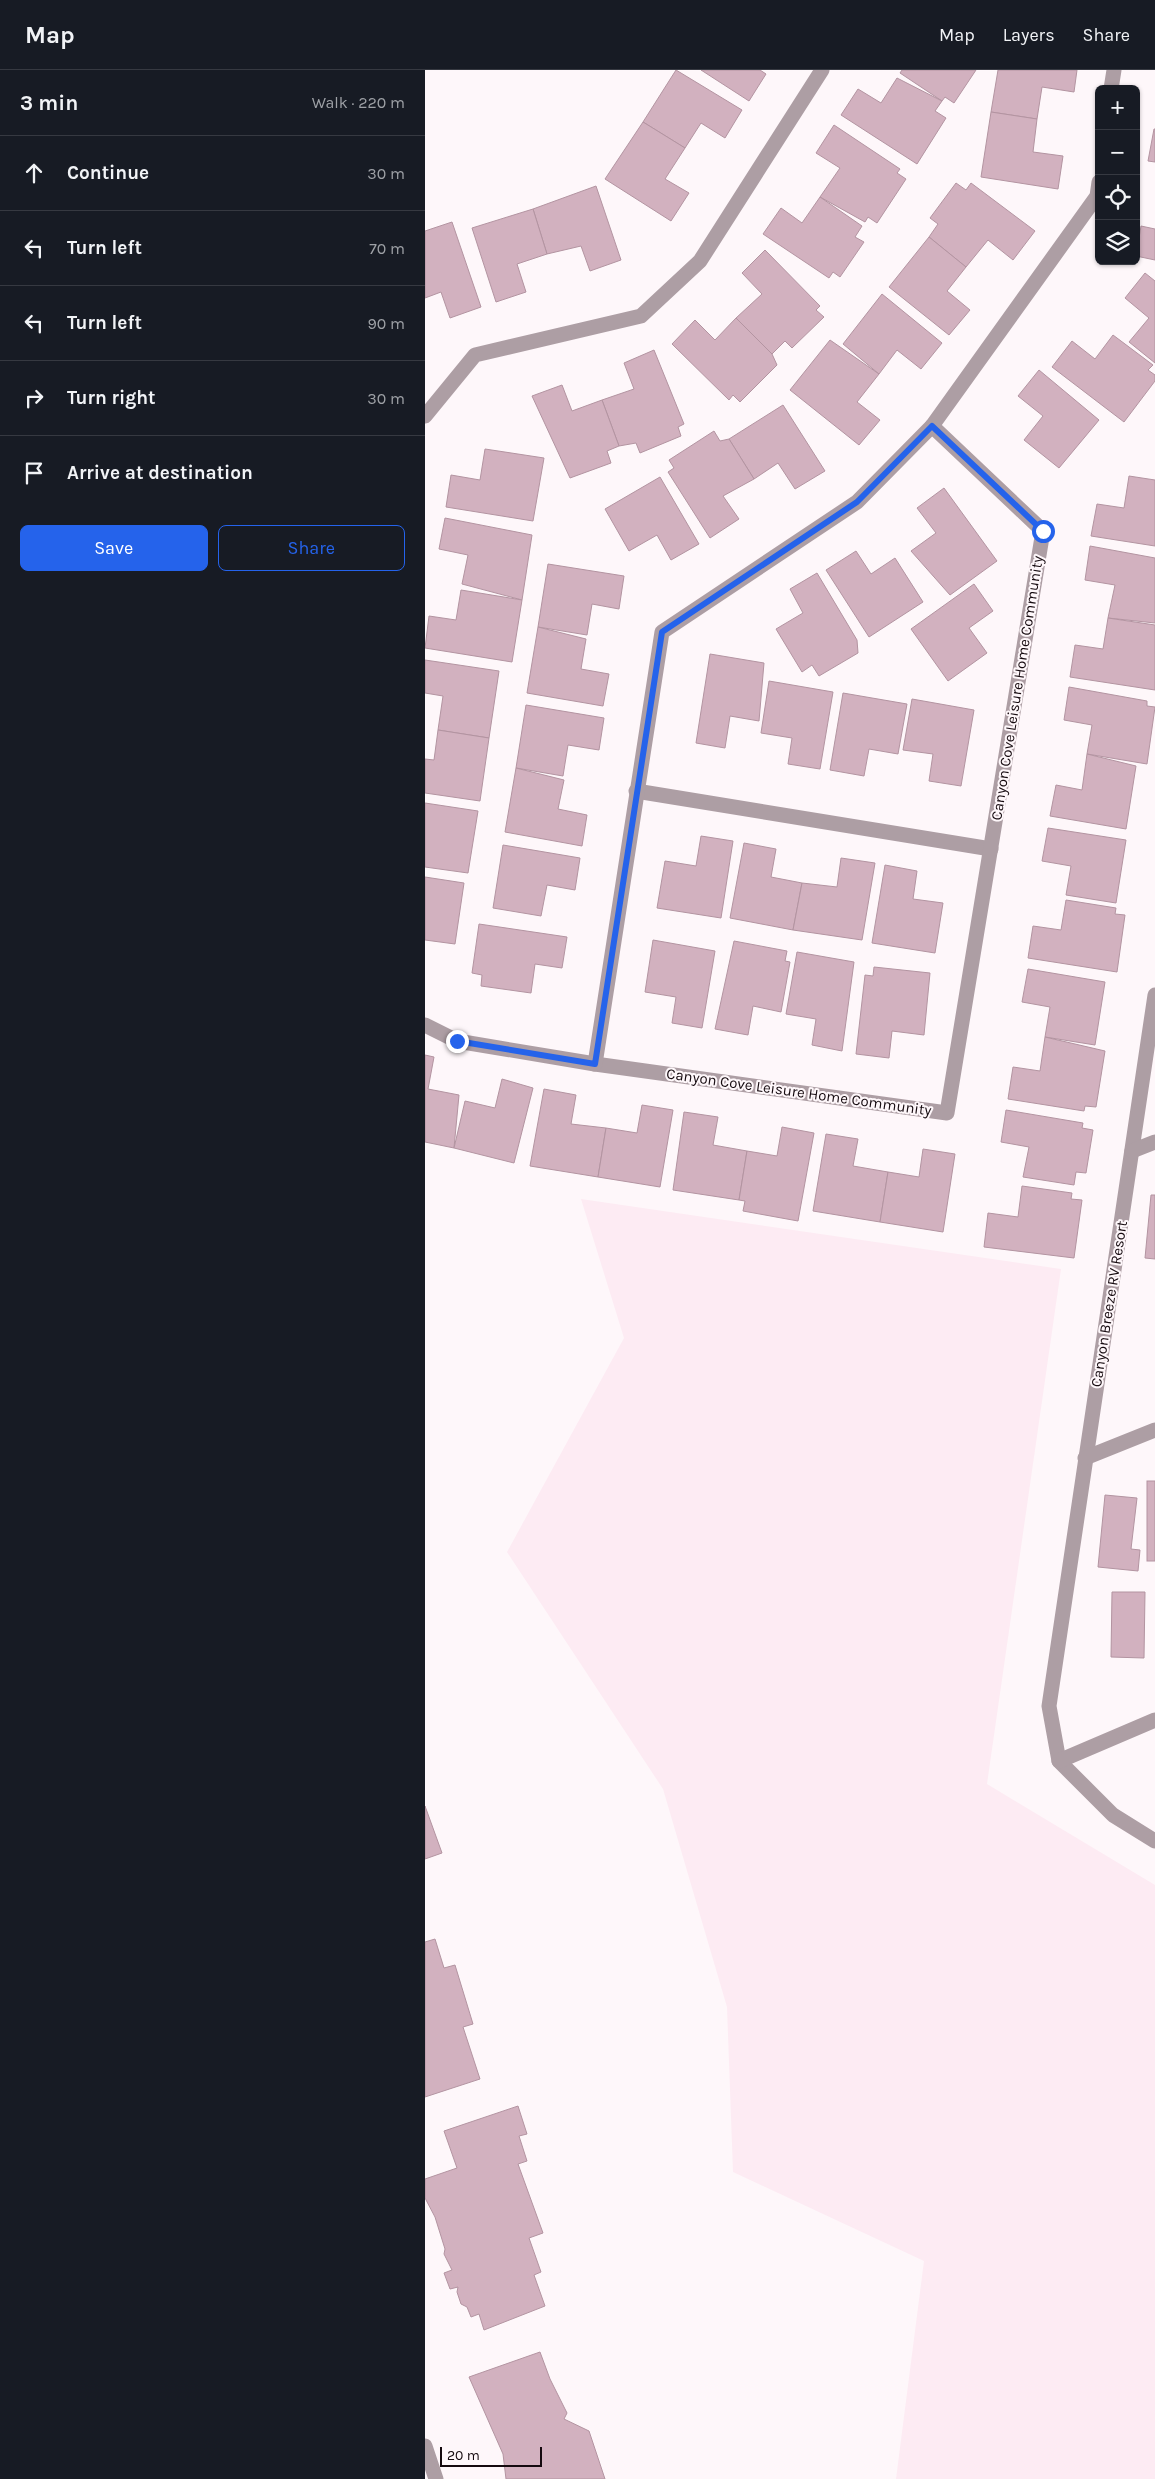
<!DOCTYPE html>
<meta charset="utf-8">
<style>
:root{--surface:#171b24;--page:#242831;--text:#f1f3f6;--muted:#9ea1a6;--line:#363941;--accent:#2563eb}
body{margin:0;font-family:Karla,sans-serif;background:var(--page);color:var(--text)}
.controls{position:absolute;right:15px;top:15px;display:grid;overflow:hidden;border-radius:8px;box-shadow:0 1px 4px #0004}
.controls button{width:45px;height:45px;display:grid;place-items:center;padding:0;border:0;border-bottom:1px solid var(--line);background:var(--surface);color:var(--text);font:25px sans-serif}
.scale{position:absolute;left:15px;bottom:12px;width:102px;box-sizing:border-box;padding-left:5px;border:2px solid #150a0f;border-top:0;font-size:14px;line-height:18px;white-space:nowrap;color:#150a0f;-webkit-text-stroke:4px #fef7fa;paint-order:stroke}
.stop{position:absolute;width:15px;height:15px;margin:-11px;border:4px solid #2563eb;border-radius:50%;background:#fff}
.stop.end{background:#2563eb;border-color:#fff;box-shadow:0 1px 5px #0008}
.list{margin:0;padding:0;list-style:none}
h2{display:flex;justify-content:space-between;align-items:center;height:65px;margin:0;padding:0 20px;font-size:21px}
h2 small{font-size:16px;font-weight:400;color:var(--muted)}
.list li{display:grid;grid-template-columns:32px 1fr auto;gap:15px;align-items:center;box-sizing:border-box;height:75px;padding:0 20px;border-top:1px solid var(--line)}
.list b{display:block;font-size:19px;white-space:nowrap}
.list em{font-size:16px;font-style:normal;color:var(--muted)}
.actions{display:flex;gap:10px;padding:15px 20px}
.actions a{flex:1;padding:11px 0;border:1px solid var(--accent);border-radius:8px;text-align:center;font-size:18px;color:var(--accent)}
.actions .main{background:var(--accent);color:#fff}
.icon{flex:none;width:28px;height:28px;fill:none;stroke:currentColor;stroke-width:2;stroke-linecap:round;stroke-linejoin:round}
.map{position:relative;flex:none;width:730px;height:2409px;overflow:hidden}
header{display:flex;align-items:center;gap:30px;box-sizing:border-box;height:70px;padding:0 25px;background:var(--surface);border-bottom:1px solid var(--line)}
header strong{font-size:24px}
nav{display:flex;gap:28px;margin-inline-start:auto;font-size:18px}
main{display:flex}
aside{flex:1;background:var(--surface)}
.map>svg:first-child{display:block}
.built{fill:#fdebf3}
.building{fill:#d2b1bf;stroke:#b394a1}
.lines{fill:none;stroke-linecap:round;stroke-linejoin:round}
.street{stroke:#ad9ea4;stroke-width:15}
.route{stroke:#2563eb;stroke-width:6}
.labels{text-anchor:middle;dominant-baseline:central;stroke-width:4;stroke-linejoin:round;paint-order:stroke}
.street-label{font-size:15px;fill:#150a0f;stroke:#fef7fa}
</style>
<header>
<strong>Map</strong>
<nav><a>Map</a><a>Layers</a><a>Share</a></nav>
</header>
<main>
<aside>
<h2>3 min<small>Walk · 220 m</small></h2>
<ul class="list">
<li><svg class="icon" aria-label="ahead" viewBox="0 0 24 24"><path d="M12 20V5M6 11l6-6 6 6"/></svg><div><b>Continue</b></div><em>30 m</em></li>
<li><svg class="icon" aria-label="left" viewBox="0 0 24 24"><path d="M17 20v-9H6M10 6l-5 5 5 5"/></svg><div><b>Turn left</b></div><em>70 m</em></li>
<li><svg class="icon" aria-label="left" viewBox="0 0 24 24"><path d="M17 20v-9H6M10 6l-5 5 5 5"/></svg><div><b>Turn left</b></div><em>90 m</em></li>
<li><svg class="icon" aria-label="right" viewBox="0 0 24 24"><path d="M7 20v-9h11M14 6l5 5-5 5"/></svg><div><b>Turn right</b></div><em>30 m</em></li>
<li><svg class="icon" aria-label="arrive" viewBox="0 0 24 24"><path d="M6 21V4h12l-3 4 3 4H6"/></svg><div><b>Arrive at destination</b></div></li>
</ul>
<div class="actions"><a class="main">Save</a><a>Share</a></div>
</aside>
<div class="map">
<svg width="730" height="2409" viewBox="0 0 730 2409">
<rect width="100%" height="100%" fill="#fef7fa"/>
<path class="built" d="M 156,1129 L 636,1199 L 562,1714 L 730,1815 L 730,2409 L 471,2409 L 499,2191 L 308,2102 L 302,1937 L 238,1719 L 82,1482 L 199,1268 Z"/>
<g class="building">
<path d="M 251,0 L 317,40 L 300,68 L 276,53 L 260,78 L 218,52 Z"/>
<path d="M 276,0 L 335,0 L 341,4 L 324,31 Z"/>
<path d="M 477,0 L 551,0 L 529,33 L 520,27 L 517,31 L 475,3 Z"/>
<path d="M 573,0 L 652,0 L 649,22 L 617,17 L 612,49 L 566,42 Z"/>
<path d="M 472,8 L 517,31 L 510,41 L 521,48 L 492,94 L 416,45 L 433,19 L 456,33 Z"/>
<path d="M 566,42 L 612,49 L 608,82 L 638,86 L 633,119 L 556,107 Z"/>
<path d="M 218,52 L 260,78 L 240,109 L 264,123 L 246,151 L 180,109 Z"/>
<path d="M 409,55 L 475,99 L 472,103 L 481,109 L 452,153 L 443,147 L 440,152 L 395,127 L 415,98 L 391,83 Z"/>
<path d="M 729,59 L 730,59 L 730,92 L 723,91 Z"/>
<path d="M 531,113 L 541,120 L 546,113 L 610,161 L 588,190 L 563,170 L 541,197 L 504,167 L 513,154 L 505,148 Z"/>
<path d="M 171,116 L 196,190 L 165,201 L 156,176 L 122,184 L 108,139 Z"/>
<path d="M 395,127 L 437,156 L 430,167 L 439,172 L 415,207 L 408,202 L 404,208 L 338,164 L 356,138 L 377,153 Z"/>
<path d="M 108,139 L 122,184 L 92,194 L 101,222 L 71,232 L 47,158 Z"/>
<path d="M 27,152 L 56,237 L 25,248 L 16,222 L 0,228 L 0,161 Z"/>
<path d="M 716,156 L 730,159 L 730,190 L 711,186 Z"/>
<path d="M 504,167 L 541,197 L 522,221 L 545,240 L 524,265 L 464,217 Z"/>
<path d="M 340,180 L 395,236 L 391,240 L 399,247 L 367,278 L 360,271 L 347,284 L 311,248 L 337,224 L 317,203 Z"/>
<path d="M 720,203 L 730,211 L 730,293 L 704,272 L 724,248 L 700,228 Z"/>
<path d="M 457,224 L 517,273 L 496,299 L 472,280 L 454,304 L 418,274 Z"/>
<path d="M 311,248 L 347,284 L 352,295 L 315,332 L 308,325 L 304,330 L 247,274 L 270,250 L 290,270 Z"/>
<path d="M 688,265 L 728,295 L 723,300 L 730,305 L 730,311 L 699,352 L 627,297 L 647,271 L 670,289 Z"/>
<path d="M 405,270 L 454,304 L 432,332 L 455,350 L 434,375 L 365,320 Z"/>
<path d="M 229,280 L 259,354 L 253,357 L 256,366 L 215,383 L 211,373 L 194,376 L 177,330 L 209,319 L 199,293 Z"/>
<path d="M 614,300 L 674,350 L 634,398 L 599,370 L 618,346 L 593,326 Z"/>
<path d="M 137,315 L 147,341 L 177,330 L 194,376 L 182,381 L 186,393 L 145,408 L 107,326 Z"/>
<path d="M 358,335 L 400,401 L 370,419 L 353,393 L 329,409 L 304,369 Z"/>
<path d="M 289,361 L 295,371 L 304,369 L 329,409 L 298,426 L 314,449 L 285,468 L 243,402 L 249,398 L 244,390 Z"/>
<path d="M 60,379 L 119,388 L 108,451 L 21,437 L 26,405 L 55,410 Z"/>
<path d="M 704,406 L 730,410 L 730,476 L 666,466 L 672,434 L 699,438 Z"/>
<path d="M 235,407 L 274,474 L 246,490 L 232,465 L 204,481 L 180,439 Z"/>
<path d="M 519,418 L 572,491 L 525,525 L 486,481 L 511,463 L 492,438 Z"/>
<path d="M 20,448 L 107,465 L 97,530 L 37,514 L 43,485 L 14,479 Z"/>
<path d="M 665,476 L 730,488 L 730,553 L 683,548 L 690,515 L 660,510 Z"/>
<path d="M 431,481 L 446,504 L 470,488 L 498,532 L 444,567 L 401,500 Z"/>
<path d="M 123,494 L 199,506 L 194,539 L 167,534 L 162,565 L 113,557 Z"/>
<path d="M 392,503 L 432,570 L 433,583 L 394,606 L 387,595 L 377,602 L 351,559 L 378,543 L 365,519 Z"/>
<path d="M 549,514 L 568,541 L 544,558 L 562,583 L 523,611 L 486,559 Z"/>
<path d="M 36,520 L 97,530 L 87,592 L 0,578 L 4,546 L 31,550 Z"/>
<path d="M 683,548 L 730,555 L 730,620 L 645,607 L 650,575 L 678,579 Z"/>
<path d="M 113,557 L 161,569 L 156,599 L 184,604 L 178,636 L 102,623 Z"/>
<path d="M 285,584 L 339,593 L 334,651 L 305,646 L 300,678 L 271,673 Z"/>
<path d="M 0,590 L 74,601 L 64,668 L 13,660 L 18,626 L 0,623 Z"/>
<path d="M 344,611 L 408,622 L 395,699 L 363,694 L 367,668 L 336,663 Z"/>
<path d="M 644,617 L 722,631 L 722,636 L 730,637 L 722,694 L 662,684 L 667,655 L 639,650 Z"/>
<path d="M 418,623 L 482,634 L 473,684 L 444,679 L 439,706 L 405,700 Z"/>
<path d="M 487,629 L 549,640 L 536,716 L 504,711 L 508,684 L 478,680 Z"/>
<path d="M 101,635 L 179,648 L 174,680 L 143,675 L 138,706 L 91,698 Z"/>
<path d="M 13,660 L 64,668 L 55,731 L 0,723 L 0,689 L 9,690 Z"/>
<path d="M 662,684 L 711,696 L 701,759 L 625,746 L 631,715 L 657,720 Z"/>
<path d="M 91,698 L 139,710 L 133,739 L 162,745 L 157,776 L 80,762 Z"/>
<path d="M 0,733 L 53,741 L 43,803 L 0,797 Z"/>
<path d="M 623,758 L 701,770 L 691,833 L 641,825 L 646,796 L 617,791 Z"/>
<path d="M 276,766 L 308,771 L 296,848 L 232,838 L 240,791 L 271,796 Z"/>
<path d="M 319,773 L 351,779 L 346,807 L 377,813 L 368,860 L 305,848 Z"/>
<path d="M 78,775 L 155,788 L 150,820 L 122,815 L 116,846 L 68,838 Z"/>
<path d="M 416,788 L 450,793 L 437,870 L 368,860 L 377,813 L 412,817 Z"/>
<path d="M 460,795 L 492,801 L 488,829 L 518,833 L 510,883 L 447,873 Z"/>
<path d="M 0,807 L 39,813 L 30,874 L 0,870 Z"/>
<path d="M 641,830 L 691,838 L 690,844 L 700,845 L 692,902 L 603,888 L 608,856 L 636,860 Z"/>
<path d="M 54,854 L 142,867 L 137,898 L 110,894 L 106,923 L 56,916 L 57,905 L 47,903 Z"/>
<path d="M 228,870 L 290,881 L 277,958 L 247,953 L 251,927 L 220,922 Z"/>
<path d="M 309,871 L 362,881 L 360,891 L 365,892 L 356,942 L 328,936 L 323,965 L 290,959 Z"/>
<path d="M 372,882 L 429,892 L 417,981 L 387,975 L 391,949 L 361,944 Z"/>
<path d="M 449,897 L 505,903 L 499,965 L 467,961 L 464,988 L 431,984 L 440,905 L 448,906 Z"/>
<path d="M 603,899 L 680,912 L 670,975 L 620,967 L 625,937 L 597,932 Z"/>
<path d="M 620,967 L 680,981 L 671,1037 L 660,1036 L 659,1041 L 583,1029 L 588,997 L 615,1001 Z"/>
<path d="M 0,985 L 9,987 L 3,1019 L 34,1025 L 29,1078 L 0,1072 Z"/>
<path d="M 77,1009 L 108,1018 L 89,1093 L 29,1078 L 40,1031 L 70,1038 Z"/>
<path d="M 119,1019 L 151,1025 L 146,1054 L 181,1058 L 173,1107 L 105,1096 Z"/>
<path d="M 217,1035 L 248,1040 L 235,1117 L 173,1107 L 181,1058 L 212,1063 Z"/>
<path d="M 581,1040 L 658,1053 L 657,1058 L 668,1060 L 661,1103 L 651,1102 L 649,1115 L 598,1107 L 604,1077 L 576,1072 Z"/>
<path d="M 259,1042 L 293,1047 L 288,1075 L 322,1081 L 314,1130 L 248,1120 Z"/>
<path d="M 357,1057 L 389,1063 L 373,1151 L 318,1141 L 320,1131 L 314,1130 L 322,1081 L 352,1086 Z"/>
<path d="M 401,1064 L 433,1069 L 428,1096 L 463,1102 L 455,1152 L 388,1141 Z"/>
<path d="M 498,1079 L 530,1084 L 518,1162 L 455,1152 L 463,1102 L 494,1107 Z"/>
<path d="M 597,1116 L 647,1123 L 646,1129 L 657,1130 L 649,1188 L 559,1177 L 563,1143 L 593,1147 Z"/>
<path d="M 726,1125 L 730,1125 L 730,1189 L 720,1188 Z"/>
<rect x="722" y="1411" width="8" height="80"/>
<path d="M 680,1425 L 712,1428 L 706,1479 L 715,1480 L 713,1501 L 673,1497 Z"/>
<path d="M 687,1522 L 720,1522 L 719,1588 L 686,1587 Z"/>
<path d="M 0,1736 L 17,1783 L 0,1789 Z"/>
<path d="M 10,1869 L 19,1898 L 30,1895 L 48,1954 L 38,1957 L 55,2009 L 0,2027 L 0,1872 Z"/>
<path d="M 93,2036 L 102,2064 L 94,2066 L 102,2091 L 93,2094 L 118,2163 L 104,2168 L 116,2202 L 109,2205 L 120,2236 L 59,2260 L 54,2244 L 46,2247 L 42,2237 L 36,2234 L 32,2222 L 33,2217 L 25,2219 L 19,2203 L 27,2200 L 19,2184 L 20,2179 L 10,2147 L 0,2128 L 0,2109 L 32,2098 L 19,2061 Z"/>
<path d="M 115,2282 L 125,2309 L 142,2343 L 139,2349 L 164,2361 L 180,2409 L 81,2409 L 78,2384 L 44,2307 Z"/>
</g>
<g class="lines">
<g class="street">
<path d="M 686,19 L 689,0"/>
<path d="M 0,346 L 50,285 L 216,246 L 275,191 L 397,0"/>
<path d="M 211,721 L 566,779"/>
<path d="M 730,925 L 624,1636 L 634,1691 L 688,1745 L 730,1771"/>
<path d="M 0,955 L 32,971 L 170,994 L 522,1043 L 618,461 L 507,356"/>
<path d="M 170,994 L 237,562 L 432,432 L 507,356 L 672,126 L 674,112"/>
<path d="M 707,1081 L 730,1072"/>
<path d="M 660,1388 L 730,1360"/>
<path d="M 634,1691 L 730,1650"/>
<path d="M 0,2376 L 11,2409"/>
</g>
</g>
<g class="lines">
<path class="route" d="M 32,971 L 170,994 L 237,562 L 432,432 L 507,356 L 618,461"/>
</g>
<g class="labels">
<g class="street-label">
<text transform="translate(592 618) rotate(-81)">Canyon Cove Leisure Home Community</text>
<text transform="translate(374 1022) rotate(8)">Canyon Cove Leisure Home Community</text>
<text transform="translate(684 1234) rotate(-81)">Canyon Breeze RV Resort</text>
</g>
</g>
</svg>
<div class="controls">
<button>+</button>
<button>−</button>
<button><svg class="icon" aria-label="locate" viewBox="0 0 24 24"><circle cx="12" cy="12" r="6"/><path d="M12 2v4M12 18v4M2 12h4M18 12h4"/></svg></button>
<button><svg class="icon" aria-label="layers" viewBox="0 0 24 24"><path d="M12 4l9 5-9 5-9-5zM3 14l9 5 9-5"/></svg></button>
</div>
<div class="scale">20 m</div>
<div class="stop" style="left:618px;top:461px"></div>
<div class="stop end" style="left:32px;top:971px"></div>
</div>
</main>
